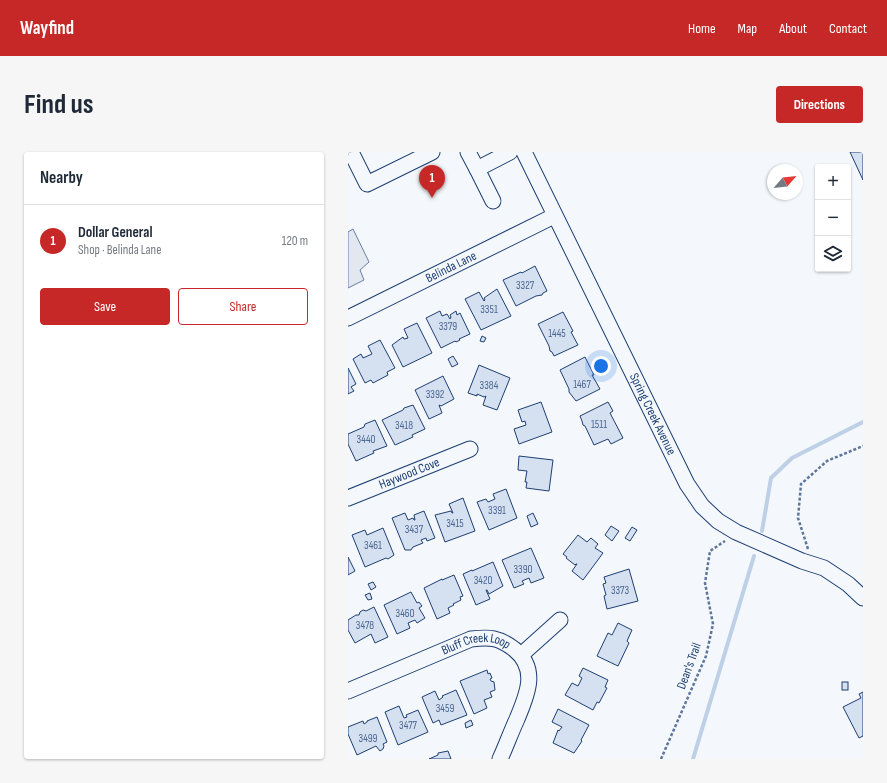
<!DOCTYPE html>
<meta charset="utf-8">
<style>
:root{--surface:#fff;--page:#f6f6f7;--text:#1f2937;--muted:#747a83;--line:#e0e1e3;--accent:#c62828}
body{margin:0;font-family:"Sofia Sans Condensed",sans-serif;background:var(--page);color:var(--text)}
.controls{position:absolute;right:12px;top:12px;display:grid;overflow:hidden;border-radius:4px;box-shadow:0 1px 3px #0004}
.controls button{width:36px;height:36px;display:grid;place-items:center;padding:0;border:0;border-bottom:1px solid var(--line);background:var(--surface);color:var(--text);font:20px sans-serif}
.compass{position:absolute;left:419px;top:12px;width:36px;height:36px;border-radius:50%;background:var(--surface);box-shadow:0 1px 3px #0004;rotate:62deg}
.you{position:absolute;left:253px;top:214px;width:14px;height:14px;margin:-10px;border:3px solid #fff;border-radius:50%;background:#1a73e8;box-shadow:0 0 0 6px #1a73e833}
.badge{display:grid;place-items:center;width:26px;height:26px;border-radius:50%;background:var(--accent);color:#fff;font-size:13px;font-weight:700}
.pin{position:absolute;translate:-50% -33px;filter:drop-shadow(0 1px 2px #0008)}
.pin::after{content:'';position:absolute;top:21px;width:14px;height:12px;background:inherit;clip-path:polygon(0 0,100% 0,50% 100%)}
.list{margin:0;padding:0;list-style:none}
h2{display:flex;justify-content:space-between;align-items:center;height:52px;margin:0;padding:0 16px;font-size:17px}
h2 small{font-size:13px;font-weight:400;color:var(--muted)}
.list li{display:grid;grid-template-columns:26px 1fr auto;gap:12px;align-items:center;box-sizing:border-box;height:72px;padding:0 16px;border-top:1px solid var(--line)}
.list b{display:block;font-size:15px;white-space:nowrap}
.list p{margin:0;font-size:13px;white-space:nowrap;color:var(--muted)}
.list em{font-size:13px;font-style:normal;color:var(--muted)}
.actions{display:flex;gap:8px;padding:12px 16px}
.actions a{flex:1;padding:9px 0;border:1px solid var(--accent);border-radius:4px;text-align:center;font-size:14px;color:var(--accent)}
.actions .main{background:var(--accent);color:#fff}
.icon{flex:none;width:22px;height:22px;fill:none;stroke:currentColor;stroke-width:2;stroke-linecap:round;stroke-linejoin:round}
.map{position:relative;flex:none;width:515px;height:607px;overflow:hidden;border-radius:4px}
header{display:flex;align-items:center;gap:24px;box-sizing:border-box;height:56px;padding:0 20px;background:var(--accent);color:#fff}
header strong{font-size:19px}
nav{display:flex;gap:22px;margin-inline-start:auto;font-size:14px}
.intro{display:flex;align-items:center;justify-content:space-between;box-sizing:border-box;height:96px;padding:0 24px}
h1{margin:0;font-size:28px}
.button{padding:10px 18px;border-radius:4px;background:var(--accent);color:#fff;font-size:14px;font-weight:700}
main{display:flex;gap:24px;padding:0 24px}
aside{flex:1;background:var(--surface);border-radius:4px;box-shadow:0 1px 3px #0004}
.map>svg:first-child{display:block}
.parking{fill:#e3e8f0;stroke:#687fa3}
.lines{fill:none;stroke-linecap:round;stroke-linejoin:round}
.stream{stroke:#bed0e5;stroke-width:4}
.building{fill:#d5e0f0;stroke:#1d3f73}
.minor-casing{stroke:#1d3f73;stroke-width:17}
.path{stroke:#5e769c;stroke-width:2.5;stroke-dasharray:3 2;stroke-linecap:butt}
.minor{stroke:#f4f7fb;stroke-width:15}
.labels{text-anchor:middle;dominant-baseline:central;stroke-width:3;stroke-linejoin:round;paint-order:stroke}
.number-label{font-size:11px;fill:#4b6792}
.street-label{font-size:13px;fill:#1d3f73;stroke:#f4f7fb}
</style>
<header>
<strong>Wayfind</strong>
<nav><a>Home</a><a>Map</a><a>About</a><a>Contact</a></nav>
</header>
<div class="intro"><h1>Find us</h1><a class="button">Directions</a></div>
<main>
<aside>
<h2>Nearby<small></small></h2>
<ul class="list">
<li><span class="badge">1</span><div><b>Dollar General</b><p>Shop · Belinda Lane</p></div><em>120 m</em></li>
</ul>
<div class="actions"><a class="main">Save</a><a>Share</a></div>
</aside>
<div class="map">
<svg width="515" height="607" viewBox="0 0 515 607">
<rect width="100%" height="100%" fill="#f4f7fb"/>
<path class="parking" d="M 5,77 L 21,110 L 12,118 L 16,128 L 0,136 L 0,80 Z"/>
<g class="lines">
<g class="stream">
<path d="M 414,379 L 423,326 L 444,306 L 515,270"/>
<path d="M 345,607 L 406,404"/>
</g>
</g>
<g class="building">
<path d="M 502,0 L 515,0 L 515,28 Z"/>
<path d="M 187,114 L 199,139 L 195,141 L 194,143 L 188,144 L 168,154 L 155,128 L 173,120 L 174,121 Z"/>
<path d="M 149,137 L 163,164 L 133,178 L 117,147 L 131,140 L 136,149 L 137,148 L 136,146 Z"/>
<path d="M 92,159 L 94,164 L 99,162 L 102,167 L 103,165 L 102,163 L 108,159 L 109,163 L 112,161 L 122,182 L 111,187 L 112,188 L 108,190 L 107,189 L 93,196 L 78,166 Z"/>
<path d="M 215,160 L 225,179 L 223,180 L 230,193 L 206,204 L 204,200 L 202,199 L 201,194 L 190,172 Z"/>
<path d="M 69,171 L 84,201 L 55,215 L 44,193 L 55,185 L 56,187 L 60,186 L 56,177 Z"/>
<path d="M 134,184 L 138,186 L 136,190 L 132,189 Z"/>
<path d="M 32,188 L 47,216 L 39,220 L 40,223 L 25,231 L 23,228 L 17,231 L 5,207 L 13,202 L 15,206 L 24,202 L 20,194 Z"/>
<path d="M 105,204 L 110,212 L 104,215 L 100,207 Z"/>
<path d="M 237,205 L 246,223 L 244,223 L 252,237 L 228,249 L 221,240 L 221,237 L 212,218 Z"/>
<path d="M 131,213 L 162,226 L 149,258 L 135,253 L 138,244 L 136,245 L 129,242 L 129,244 L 120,241 Z"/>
<path d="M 0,216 L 8,232 L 3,235 L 6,239 L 0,242 Z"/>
<path d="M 95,224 L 106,247 L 93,254 L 91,253 L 94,261 L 81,267 L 67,238 Z"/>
<path d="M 193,250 L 204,280 L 171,292 L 166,277 L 178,273 L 177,269 L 174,270 L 170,258 Z"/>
<path d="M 260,250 L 265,259 L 262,261 L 275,286 L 263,292 L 260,287 L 246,293 L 237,274 L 235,273 L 234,269 L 232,264 Z"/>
<path d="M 65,253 L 77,277 L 64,283 L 65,285 L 47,293 L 34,268 L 55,258 L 56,256 Z"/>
<path d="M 27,268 L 39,294 L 25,299 L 26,301 L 8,309 L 0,292 L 0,282 L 16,275 L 17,272 Z"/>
<path d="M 171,304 L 205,308 L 201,339 L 178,336 L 179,330 L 177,330 L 179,319 L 170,318 Z"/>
<path d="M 158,337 L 169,366 L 141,378 L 129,350 L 138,347 L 140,350 L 147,347 L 145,342 Z"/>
<path d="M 115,346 L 127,379 L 97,390 L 87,363 L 103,359 L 104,361 L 105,361 L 101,352 Z"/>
<path d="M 76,359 L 87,386 L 79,389 L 78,386 L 73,388 L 75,391 L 65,395 L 63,398 L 57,398 L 44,366 L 57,361 L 60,368 L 65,366 L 66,368 L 67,368 L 66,363 Z"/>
<path d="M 185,361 L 190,372 L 183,375 L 179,364 Z"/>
<path d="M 263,374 L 271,379 L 264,389 L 257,383 Z"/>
<path d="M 284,375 L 289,378 L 282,389 L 277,386 Z"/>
<path d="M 35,376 L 46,403 L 40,407 L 38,406 L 17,415 L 4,383 L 17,378 L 19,383 Z"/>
<path d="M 230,383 L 239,390 L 243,386 L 250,392 L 247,396 L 255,401 L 235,428 L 224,419 L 229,412 L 228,412 L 227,413 L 218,406 L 219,405 L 215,402 Z"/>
<path d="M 183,396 L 196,426 L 183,431 L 181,426 L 174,429 L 176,432 L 166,436 L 154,408 Z"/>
<path d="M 0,405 L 7,419 L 0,423 Z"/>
<path d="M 145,410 L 155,434 L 141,442 L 139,438 L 138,438 L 142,447 L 128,453 L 115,422 L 124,418 L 124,419 Z"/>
<path d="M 281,417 L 290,449 L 259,457 L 256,444 L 258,443 L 255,432 L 258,431 L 256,425 Z"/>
<path d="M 106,423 L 115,444 L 112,445 L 113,448 L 105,452 L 106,453 L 100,456 L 102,461 L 89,467 L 76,436 L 94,427 L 94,428 Z"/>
<path d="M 25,430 L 28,435 L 23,438 L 20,432 Z"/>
<path d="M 63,440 L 69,451 L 71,450 L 74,454 L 71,456 L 77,466 L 69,471 L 67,468 L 60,471 L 62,476 L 49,482 L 36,453 Z"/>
<path d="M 22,441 L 24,447 L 20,448 L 17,443 Z"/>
<path d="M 26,455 L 40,485 L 27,491 L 23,482 L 7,491 L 0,478 L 0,468 L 8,463 L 11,463 L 12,460 L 15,458 L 18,459 Z"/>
<path d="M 270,471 L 284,478 L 279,489 L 281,491 L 270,514 L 249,504 L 260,481 L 264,483 Z"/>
<path d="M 235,516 L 260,528 L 257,535 L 259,536 L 251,551 L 249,550 L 245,558 L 217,543 L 224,531 L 230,534 L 234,526 L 231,524 Z"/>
<path d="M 139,518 L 140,522 L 142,521 L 144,526 L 142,527 L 143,529 L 146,530 L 147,538 L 142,540 L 144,545 L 136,548 L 139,556 L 126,562 L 112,529 Z"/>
<rect x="494" y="530" width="6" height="8"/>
<path d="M 108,538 L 119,563 L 93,573 L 91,568 L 85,571 L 74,545 L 87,539 L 91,548 L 95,545 L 94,544 Z"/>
<path d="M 515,540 L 515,584 L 511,586 L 495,555 L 513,546 L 511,542 Z"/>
<path d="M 51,554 L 56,566 L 59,565 L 58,563 L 70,558 L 80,580 L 50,593 L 37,560 Z"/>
<path d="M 210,557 L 241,573 L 233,588 L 234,589 L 226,601 L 205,591 L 210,578 L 211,579 L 214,575 L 204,570 Z"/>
<path d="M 29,565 L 39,590 L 35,592 L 36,594 L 35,597 L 32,599 L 28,594 L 9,603 L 0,582 L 0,575 L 15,569 L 16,572 L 19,570 L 19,569 Z"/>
<path d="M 123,568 L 125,573 L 118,576 L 117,571 Z"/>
<path d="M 100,599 L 103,607 L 81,607 L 90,603 L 90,601 Z"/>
</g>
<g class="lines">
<defs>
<g id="minor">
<path d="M 3,0 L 19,32 L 84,0"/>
<path d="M 120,0 L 129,17 L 162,0"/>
<path id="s1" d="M 176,0 L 339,332 L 354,354 L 370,369 L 388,380 L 454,409 L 476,416 L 500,432 L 515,446"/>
<path d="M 129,17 L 145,49"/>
<path id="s2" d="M 0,166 L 206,64"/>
<path id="s3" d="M 0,346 L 122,297"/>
<path d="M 173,503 L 212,468"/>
<path id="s4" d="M 0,539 L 123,487 C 142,485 150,485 166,497 C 191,517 179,543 169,567 C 163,580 158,594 152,607"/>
</g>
</defs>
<use href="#minor" class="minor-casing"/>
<g class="path">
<path d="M 460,397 L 450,366 L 453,332 L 479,309 L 515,294"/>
<path d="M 313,607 L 358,504 L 365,472 L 357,431 L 362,399 L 377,389"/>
</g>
<use href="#minor" class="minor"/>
</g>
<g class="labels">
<g class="number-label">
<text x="177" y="133">3327</text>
<text x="141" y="157">3351</text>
<text x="100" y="174">3379</text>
<text x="209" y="181">1445</text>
<text x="234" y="232">1467</text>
<text x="141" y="233">3384</text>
<text x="87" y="242">3392</text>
<text x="251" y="272">1511</text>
<text x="56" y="273">3418</text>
<text x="18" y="287">3440</text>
<text x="149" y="358">3391</text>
<text x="107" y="371">3415</text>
<text x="66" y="377">3437</text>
<text x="25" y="393">3461</text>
<text x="175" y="417">3390</text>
<text x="135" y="428">3420</text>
<text x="272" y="438">3373</text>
<text x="57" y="461">3460</text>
<text x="17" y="473">3478</text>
<text x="97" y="556">3459</text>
<text x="60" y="573">3477</text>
<text x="20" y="586">3499</text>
</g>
<g class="street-label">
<text stroke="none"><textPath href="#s2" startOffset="115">Belinda Lane</textPath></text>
<text stroke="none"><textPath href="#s1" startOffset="292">Spring Creek Avenue</textPath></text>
<text stroke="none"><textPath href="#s3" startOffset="66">Haywood Cove</textPath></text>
<text stroke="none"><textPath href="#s4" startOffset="138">Bluff Creek Loop</textPath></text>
<text transform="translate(341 514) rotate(-70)">Dean's Trail</text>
</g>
</g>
</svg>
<div class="controls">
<button>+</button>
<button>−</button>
<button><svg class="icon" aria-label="layers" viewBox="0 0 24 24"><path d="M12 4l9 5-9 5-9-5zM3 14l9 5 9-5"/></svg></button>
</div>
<svg class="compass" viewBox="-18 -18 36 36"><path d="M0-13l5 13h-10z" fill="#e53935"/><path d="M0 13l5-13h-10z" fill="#747a83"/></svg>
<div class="you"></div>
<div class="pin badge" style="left:84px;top:46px">1</div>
</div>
</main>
